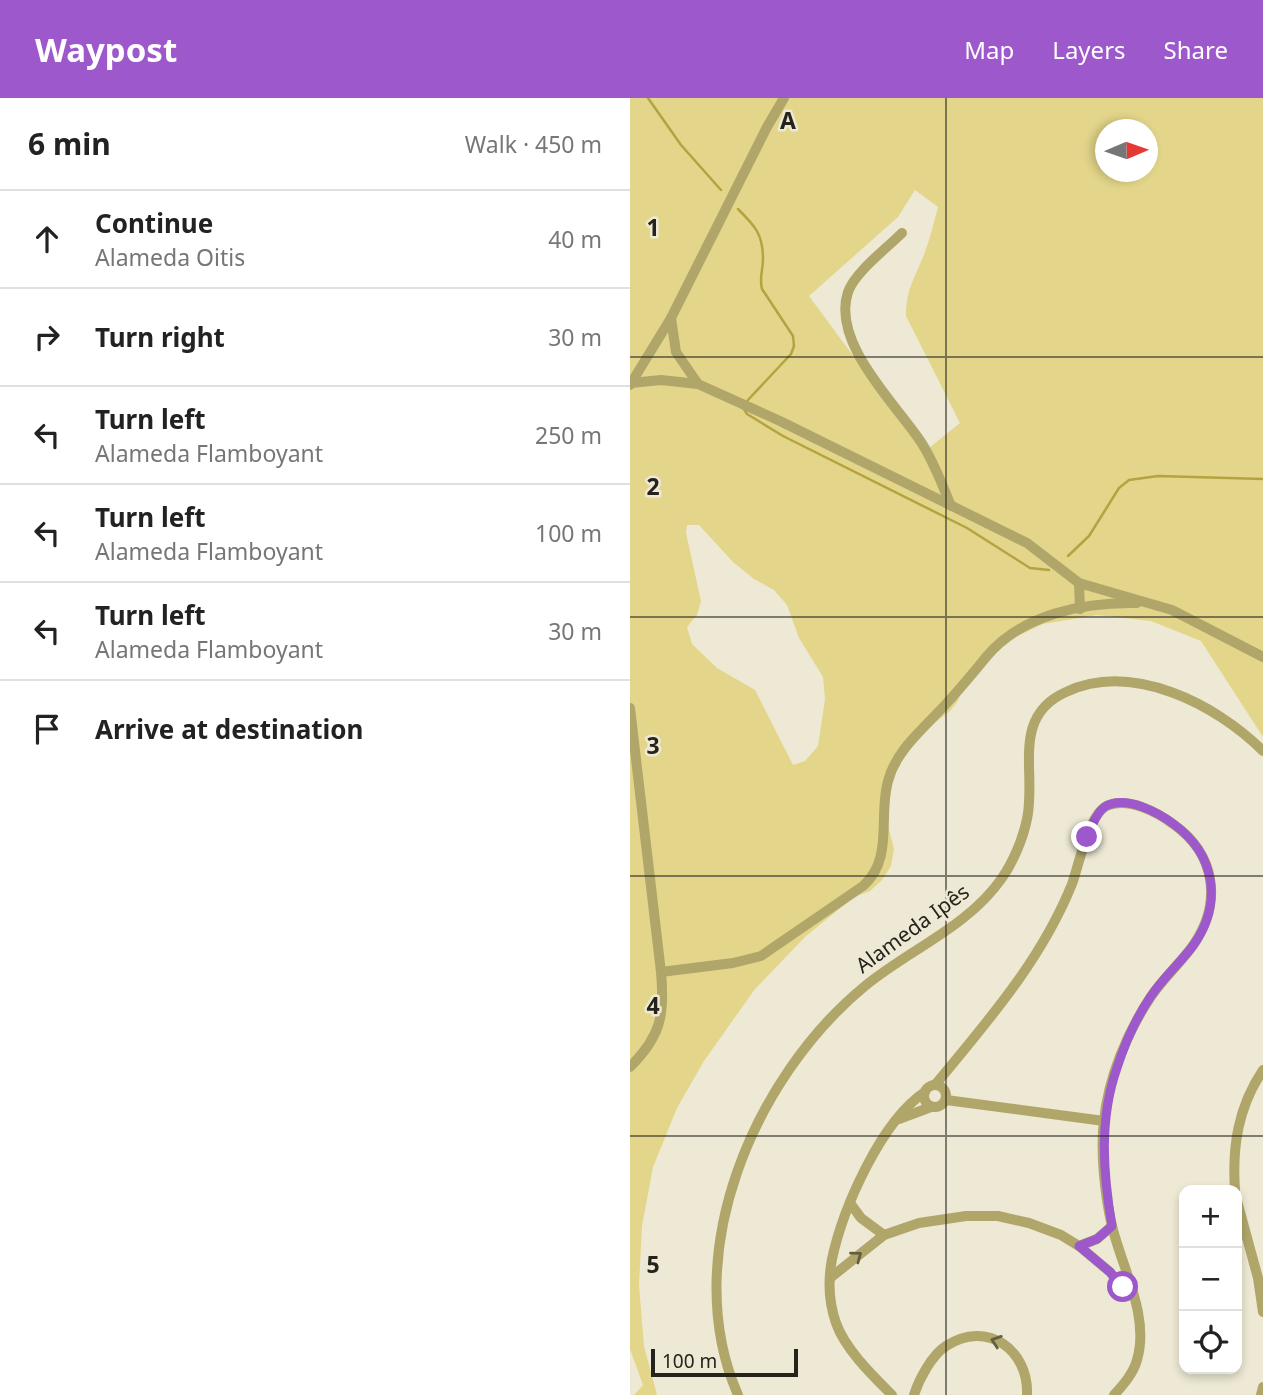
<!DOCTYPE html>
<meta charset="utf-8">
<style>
:root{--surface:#fff;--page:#f2f2f2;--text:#222;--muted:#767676;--line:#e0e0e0;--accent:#9d58cc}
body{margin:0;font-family:"Noto Sans",sans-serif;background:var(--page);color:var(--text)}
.controls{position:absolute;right:21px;bottom:21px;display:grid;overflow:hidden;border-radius:14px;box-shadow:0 4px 10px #0003}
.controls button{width:63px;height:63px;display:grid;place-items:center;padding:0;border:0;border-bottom:2px solid var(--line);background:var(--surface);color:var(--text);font:35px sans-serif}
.compass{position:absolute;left:465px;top:21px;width:63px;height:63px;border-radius:50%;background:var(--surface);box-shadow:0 4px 10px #0003;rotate:88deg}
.scale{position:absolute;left:21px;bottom:18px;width:147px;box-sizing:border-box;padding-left:7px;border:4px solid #25231b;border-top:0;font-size:19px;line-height:24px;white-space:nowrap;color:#25231b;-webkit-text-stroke:5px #ede9d4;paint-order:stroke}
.stop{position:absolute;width:21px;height:21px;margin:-16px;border:5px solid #9d58cc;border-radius:50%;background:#fff}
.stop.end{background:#9d58cc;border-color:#fff;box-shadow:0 2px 7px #0008}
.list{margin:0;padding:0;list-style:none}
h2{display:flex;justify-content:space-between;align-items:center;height:91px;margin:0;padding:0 28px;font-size:30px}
h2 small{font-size:23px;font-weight:400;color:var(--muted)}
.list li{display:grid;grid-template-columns:46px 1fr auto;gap:21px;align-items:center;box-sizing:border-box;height:98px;padding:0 28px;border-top:2px solid var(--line)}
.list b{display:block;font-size:26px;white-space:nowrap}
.list p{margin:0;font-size:23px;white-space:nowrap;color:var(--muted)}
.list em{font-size:23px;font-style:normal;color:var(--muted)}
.icon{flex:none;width:38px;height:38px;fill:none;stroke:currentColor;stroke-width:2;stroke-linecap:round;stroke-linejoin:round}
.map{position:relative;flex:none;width:633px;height:1297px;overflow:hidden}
header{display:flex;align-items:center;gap:42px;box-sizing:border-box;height:98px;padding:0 35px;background:var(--accent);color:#fff}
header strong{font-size:33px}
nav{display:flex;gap:38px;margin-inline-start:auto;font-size:24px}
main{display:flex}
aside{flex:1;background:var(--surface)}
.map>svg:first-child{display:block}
.green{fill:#e3d68a;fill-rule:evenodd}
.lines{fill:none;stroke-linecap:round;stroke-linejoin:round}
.stream{stroke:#b4a340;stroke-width:2.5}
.street{stroke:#b1a66a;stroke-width:10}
.oneway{stroke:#645e3f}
.route{stroke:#9d58cc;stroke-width:9}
.grid{fill:none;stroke:#25231b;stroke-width:2;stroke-opacity:0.55}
.labels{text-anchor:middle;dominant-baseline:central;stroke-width:5;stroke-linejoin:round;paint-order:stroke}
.street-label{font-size:21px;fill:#25231b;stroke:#ede9d4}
.grid-label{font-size:23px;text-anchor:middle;font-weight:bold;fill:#25231b;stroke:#ede9d4;stroke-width:5;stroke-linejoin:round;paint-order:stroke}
</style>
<header>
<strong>Waypost</strong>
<nav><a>Map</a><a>Layers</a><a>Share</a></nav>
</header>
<main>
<aside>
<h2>6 min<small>Walk · 450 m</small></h2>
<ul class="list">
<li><svg class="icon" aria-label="ahead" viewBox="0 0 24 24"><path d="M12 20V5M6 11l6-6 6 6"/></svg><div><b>Continue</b><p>Alameda Oitis</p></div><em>40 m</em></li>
<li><svg class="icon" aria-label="right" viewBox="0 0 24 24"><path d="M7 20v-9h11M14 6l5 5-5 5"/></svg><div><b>Turn right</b></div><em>30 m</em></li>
<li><svg class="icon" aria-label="left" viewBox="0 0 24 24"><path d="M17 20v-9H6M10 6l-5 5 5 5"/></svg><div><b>Turn left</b><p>Alameda Flamboyant</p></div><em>250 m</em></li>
<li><svg class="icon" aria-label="left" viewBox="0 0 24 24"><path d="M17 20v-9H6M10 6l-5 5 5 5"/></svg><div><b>Turn left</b><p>Alameda Flamboyant</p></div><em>100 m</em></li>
<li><svg class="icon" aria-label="left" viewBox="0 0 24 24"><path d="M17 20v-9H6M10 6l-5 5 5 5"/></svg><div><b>Turn left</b><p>Alameda Flamboyant</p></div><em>30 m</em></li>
<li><svg class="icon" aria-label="arrive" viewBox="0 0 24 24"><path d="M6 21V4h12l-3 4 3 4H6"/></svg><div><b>Arrive at destination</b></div></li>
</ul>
</aside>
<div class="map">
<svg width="633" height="1297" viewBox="0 0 633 1297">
<rect width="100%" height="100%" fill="#ede9d4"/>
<path class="green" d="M 0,0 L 633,0 L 633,639 L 571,543 L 521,523 L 467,517 L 413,526 L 364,549 L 335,582 L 328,603 L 319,614 L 284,640 L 267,663 L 256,720 L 264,751 L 261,768 L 252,782 L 240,793 L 224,799 L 176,838 L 125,891 L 74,963 L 47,1010 L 23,1069 L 12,1128 L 9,1187 L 14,1248 L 27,1297 L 4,1297 L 13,1287 L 0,1251 ZM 475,32 L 517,32 L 517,74 L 475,74 ZM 285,92 L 308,109 C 303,127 299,146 291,164 C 282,185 276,194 276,218 L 330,325 L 294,354 L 179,198 L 268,119 ZM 57,427 L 69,427 L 103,464 L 124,481 L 144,492 L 157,507 L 169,540 L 193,579 L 195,601 L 188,648 L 175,663 L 163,667 L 125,592 L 87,570 L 62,546 L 57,529 L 67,517 L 71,503 L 56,435 Z"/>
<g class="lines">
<g class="stream">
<path d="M 18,0 L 51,47 L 91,92"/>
<path d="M 108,111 C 125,128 133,136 133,161 C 133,172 129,180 132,191 L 163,238 L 164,248 L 161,256 L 117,303"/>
<path d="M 114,311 L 117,316 L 153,338 L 337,430 L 400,470 L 419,472"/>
<path d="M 438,458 L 459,438 L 489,390 L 499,382 L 528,378 L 633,381"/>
</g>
<g class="street">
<path d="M 272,135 C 257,150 225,174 218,194 C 201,245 266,306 291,344 C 304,364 312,386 321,408"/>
<path d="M 41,220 L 46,254 L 68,286 L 150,323 L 397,445 L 449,485 L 542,512 L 633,559"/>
<path d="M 1,285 L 31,282 L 68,286"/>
<path d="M 0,287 L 41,220 L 137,29 L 154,0"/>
<path d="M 449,485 L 450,511"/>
<path d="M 0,610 L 31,874 C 35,917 31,938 0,969"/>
<path d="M 31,874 L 103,865 L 131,858 L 233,788 C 264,761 248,718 258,683 C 266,652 294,630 315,607 C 330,591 343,575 357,558 C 393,516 454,504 507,505"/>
<circle cx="305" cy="998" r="11"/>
<path d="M 305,987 C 357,924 411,863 442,786 C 449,767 459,713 479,707 C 500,700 527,714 543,726 C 586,756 592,804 564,846 C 551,865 533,880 520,900 C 497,935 478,980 474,1023 C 470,1052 475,1099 482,1128 C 492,1170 520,1218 507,1262 C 503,1276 493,1287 484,1297"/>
<path d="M 316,1002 L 474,1023"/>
<path d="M 269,1021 L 301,1009"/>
<path d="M 605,1092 C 602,1049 608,1009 633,972"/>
<path d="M 607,1103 L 628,1180 L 633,1214"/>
<path d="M 220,1105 L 231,1120 L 254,1137"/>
<path d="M 449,1148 L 467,1141 L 482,1128"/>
<path d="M 200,1180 L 254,1137 L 289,1125 L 336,1118 L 368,1118 L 399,1125 L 431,1137 L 449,1148 L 480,1174 L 498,1197"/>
<path d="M 108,1297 C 47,1158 124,979 235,888 C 280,851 338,829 372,780 C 383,764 393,741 397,721 C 407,675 380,619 436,594 C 502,563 586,606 633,653"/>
<path d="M 262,1297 C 243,1278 215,1251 206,1225 C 199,1205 198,1182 202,1161 C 213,1110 251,1023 295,994"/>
<path d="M 284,1297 C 289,1281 302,1257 316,1248 C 357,1221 399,1252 397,1297"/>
<path d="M 631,1297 L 633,1289"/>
</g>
</g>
<defs><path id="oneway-chevron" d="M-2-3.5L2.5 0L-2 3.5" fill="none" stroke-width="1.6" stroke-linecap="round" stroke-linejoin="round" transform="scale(1.75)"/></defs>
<g class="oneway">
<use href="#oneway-chevron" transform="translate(227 1158) rotate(-37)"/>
<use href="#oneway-chevron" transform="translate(366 1243) rotate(-161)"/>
</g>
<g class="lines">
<path class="route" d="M 457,739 C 462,729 466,714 476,708 C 497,697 529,715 545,727 C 586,758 593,807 562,849 C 549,866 533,880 521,898 C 506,920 495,945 487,970 C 469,1021 473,1075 482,1128 L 467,1141 L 449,1148 L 480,1174 L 493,1189"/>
</g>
<path class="grid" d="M 316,0 L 316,1297M 0,259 L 633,259M 0,519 L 633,519M 0,778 L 633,778M 0,1038 L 633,1038"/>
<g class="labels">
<g class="street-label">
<text transform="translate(282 830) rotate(-36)">Alameda Ipês</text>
</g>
</g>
<g class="grid-label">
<text x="158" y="31">A</text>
<text x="23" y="138">1</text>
<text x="23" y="397">2</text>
<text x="23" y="656">3</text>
<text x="23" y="916">4</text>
<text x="23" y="1175">5</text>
</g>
</svg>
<div class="controls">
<button>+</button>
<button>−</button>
<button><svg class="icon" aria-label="locate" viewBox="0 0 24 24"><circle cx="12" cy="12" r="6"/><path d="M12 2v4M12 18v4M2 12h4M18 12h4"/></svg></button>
</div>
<svg class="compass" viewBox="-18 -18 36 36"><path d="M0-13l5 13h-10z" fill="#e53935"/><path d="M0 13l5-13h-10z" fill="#767676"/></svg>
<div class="scale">100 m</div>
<div class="stop" style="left:493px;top:1189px"></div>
<div class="stop end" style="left:457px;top:739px"></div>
</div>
</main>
